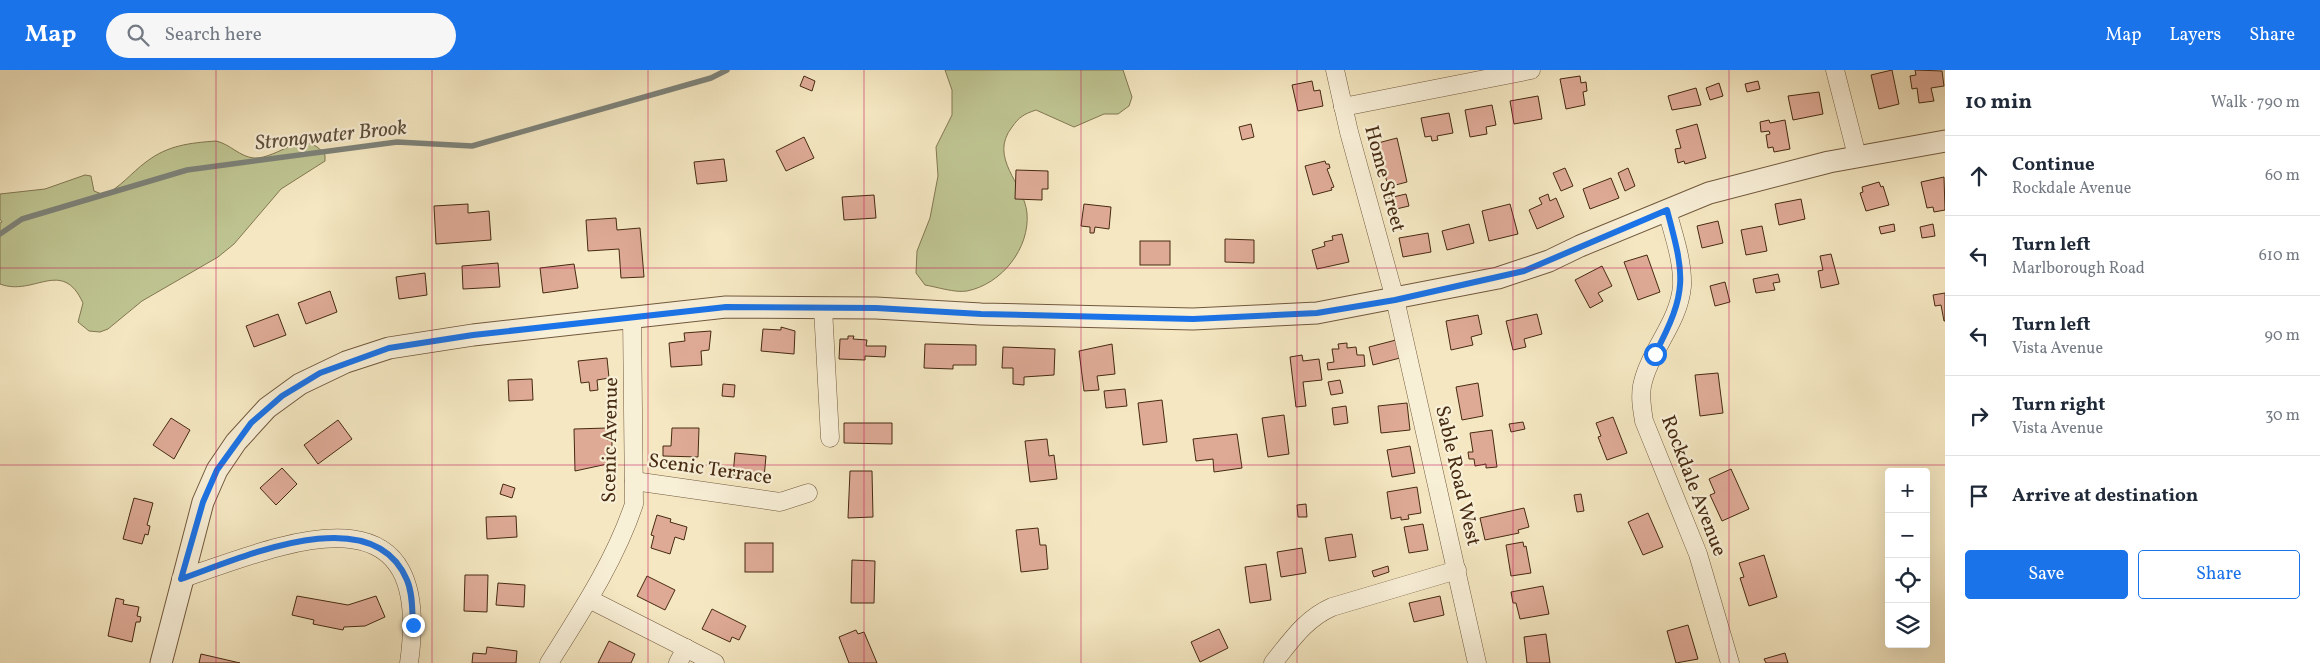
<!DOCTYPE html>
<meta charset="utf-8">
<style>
:root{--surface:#fff;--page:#f6f6f7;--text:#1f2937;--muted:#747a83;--line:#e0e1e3;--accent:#1a73e8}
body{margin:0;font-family:Vollkorn,serif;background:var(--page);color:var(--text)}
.controls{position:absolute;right:15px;bottom:15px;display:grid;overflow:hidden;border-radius:5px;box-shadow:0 5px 20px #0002}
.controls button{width:45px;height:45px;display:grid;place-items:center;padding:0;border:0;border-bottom:1px solid var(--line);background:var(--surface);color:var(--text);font:25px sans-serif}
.stop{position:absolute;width:15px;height:15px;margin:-11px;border:4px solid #1a73e8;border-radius:50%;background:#fff}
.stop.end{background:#1a73e8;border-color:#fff;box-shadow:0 1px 5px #0008}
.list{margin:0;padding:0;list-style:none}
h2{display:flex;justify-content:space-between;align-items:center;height:65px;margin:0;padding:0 20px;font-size:21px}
h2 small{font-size:16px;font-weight:400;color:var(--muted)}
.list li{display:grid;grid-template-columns:32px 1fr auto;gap:15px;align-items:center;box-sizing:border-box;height:80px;padding:0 20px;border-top:1px solid var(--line)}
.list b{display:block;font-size:19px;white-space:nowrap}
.list p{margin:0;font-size:16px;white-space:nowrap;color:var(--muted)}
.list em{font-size:16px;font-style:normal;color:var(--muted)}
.actions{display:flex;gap:10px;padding:15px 20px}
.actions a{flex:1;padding:11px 0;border:1px solid var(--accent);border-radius:5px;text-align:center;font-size:18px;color:var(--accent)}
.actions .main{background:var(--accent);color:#fff}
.icon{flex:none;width:28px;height:28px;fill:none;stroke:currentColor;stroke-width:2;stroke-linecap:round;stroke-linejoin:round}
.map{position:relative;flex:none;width:1945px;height:593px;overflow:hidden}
header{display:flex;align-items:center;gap:30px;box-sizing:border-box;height:70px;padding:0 25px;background:var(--accent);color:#fff}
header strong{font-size:24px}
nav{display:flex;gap:28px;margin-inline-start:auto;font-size:18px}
.search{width:350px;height:45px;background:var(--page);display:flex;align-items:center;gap:12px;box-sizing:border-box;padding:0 18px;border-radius:28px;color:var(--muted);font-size:19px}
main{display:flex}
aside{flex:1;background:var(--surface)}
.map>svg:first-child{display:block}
.green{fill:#bec491;stroke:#827751}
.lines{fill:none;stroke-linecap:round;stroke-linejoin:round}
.stream{stroke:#7d8279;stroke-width:5.5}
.building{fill:#deaa96;stroke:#462a11}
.minor-casing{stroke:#72593d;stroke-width:19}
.tertiary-casing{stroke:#72593d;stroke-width:23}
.minor{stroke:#f8efd7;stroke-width:18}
.tertiary{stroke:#f8efd7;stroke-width:21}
.route{stroke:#1a73e8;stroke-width:6}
.grid{fill:none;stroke:#c2185b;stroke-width:1;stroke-opacity:0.55}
.labels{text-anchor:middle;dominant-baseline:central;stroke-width:4.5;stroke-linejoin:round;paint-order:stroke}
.street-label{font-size:20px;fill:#462a11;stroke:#f8efd7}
.water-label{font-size:21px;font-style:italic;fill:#5d4e3c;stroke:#f8efd7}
</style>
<header>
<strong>Map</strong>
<div class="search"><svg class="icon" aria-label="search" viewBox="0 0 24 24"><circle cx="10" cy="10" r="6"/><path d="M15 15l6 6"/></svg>Search here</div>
<nav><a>Map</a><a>Layers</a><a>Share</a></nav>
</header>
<main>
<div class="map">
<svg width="1945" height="593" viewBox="0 0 1945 593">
<rect width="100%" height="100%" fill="#f4e7c1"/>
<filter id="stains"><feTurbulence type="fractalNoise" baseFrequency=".004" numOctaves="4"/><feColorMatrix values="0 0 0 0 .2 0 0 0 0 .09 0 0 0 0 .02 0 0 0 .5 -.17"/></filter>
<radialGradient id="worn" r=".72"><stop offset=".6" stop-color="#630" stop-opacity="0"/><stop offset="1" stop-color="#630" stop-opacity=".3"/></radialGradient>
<g class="green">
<path d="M 945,0 L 1123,0 L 1132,27 L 1129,36 L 1118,44 L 1104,44 L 1074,57 L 1036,40 C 1024,44 1019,47 1012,57 C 988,88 1024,113 1027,143 C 1030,178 1002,214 967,221 C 955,223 937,217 925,215 L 916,203 L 917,181 L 930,148 L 938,106 L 936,77 L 952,45 L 952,20 Z"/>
<path d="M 216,71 C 230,74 240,87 254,88 C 279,89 304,56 325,85 L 325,91 L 281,119 L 234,174 L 218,187 L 142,231 L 108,259 L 100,262 L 89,261 L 78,252 L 83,233 C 62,187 34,227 0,214 L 0,153 L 2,152 L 0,149 L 0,124 L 45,119 L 85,105 L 91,106 L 94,121 L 104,125 C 121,117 131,103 146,92 C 168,75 190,73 216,71 Z"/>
</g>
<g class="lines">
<path class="stream" d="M 0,164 L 22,149 L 187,100 L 397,72 L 472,76 L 711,8 L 727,0"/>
</g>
<g class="building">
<path d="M 1892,0 L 1899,34 L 1879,39 L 1871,5 Z"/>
<path d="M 1915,0 L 1942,1 L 1944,16 L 1931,18 L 1934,31 L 1919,33 L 1917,18 L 1912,19 L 1910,6 L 1916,5 Z"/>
<path d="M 804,6 L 815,11 L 812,21 L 800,16 Z"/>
<path d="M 1580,6 L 1581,13 L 1586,12 L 1587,21 L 1583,22 L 1585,35 L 1566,39 L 1560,9 Z"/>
<path d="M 1312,11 L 1314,21 L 1320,20 L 1323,36 L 1298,41 L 1292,15 Z"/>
<path d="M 1758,11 L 1760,19 L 1747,22 L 1745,14 Z"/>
<path d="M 1719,13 L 1723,26 L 1710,30 L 1706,18 Z"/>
<path d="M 1696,18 L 1701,35 L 1672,40 L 1668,26 Z"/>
<path d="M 1819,22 L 1823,44 L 1793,50 L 1788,26 Z"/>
<path d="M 1538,26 L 1542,49 L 1514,54 L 1510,31 Z"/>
<path d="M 1492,35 L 1496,55 L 1486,57 L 1487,64 L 1470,67 L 1465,40 Z"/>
<path d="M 1449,43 L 1453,63 L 1437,66 L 1438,70 L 1432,71 L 1431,66 L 1425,67 L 1421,48 Z"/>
<path d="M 1769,50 L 1770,53 L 1785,50 L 1790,79 L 1774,82 L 1773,77 L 1768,78 L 1766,65 L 1770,64 L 1769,61 L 1761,62 L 1760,52 Z"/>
<path d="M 1251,54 L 1254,67 L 1242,70 L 1239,57 Z"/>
<path d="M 1697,54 L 1706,88 L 1685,94 L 1684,91 L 1678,93 L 1675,79 L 1681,78 L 1676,60 Z"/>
<path d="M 804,67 L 814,88 L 786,101 L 776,81 Z"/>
<path d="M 1397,68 L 1407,112 L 1388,117 L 1378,73 Z"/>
<path d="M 724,89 L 727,111 L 697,114 L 694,92 Z"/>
<path d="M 1325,91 L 1326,94 L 1329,94 L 1330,98 L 1327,99 L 1334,117 L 1331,118 L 1332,120 L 1313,125 L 1305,96 Z"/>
<path d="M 1565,98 L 1573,116 L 1561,121 L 1553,103 Z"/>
<path d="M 1628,98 L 1635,116 L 1625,121 L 1618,103 Z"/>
<path d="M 1016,100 L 1048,101 L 1048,119 L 1042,119 L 1042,130 L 1015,129 Z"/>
<path d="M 1944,107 L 1945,140 L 1934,142 L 1933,137 L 1927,138 L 1921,112 Z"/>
<path d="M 1611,108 L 1619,128 L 1590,139 L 1583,119 Z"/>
<path d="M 1879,112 L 1881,117 L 1883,116 L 1889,135 L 1866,141 L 1860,123 L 1863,122 L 1862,117 Z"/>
<path d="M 1406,124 L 1409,136 L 1392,140 L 1389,128 Z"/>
<path d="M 1548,124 L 1550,131 L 1556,128 L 1564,147 L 1537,159 L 1529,140 L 1542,134 L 1539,128 Z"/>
<path d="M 874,125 L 876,148 L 844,150 L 842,127 Z"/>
<path d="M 1801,129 L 1805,149 L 1779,155 L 1775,134 Z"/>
<path d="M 468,134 L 468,143 L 489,141 L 491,170 L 436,174 L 434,136 Z"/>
<path d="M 1084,134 L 1111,137 L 1109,159 L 1095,157 L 1094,163 L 1090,163 L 1090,157 L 1081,156 Z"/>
<path d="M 1510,134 L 1518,164 L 1489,171 L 1482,141 Z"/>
<path d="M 616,148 L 617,160 L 640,158 L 644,207 L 621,208 L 619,179 L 588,181 L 586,150 Z"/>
<path d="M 1718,151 L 1723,173 L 1702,178 L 1697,156 Z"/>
<path d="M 1469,154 L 1474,173 L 1447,180 L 1442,161 Z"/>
<path d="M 1894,154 L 1895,161 L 1881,164 L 1879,157 Z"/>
<path d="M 1933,154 L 1935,166 L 1922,168 L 1920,157 Z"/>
<path d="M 1762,156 L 1767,181 L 1746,185 L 1741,160 Z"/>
<path d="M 1428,163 L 1431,182 L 1403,187 L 1399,168 Z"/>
<path d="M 1342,164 L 1349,192 L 1317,199 L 1312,180 L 1325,176 L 1324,172 L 1333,170 L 1332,166 Z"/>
<path d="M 1225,169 L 1254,170 L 1254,193 L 1225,192 Z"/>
<rect x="1140" y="171" width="30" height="24"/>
<path d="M 1831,184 L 1839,214 L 1821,218 L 1818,201 L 1823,200 L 1820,186 Z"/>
<path d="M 1647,185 L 1660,222 L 1638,230 L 1624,192 Z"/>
<path d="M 498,193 L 500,217 L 463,219 L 462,196 Z"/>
<path d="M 574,194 L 578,218 L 543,223 L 540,198 Z"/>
<path d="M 1602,196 L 1612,216 L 1598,223 L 1603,231 L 1590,238 L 1575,210 Z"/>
<path d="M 425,203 L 427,225 L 399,229 L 396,207 Z"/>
<path d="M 1778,204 L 1780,212 L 1773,213 L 1775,220 L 1756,223 L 1753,209 Z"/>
<path d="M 1725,212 L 1730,232 L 1715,236 L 1710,216 Z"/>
<path d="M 330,221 L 337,242 L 306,254 L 298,233 Z"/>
<path d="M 1945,223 L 1945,251 L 1944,251 L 1941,235 L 1935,236 L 1933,225 Z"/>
<path d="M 278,244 L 286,265 L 254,277 L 246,256 Z"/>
<path d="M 1537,244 L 1542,264 L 1524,269 L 1526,277 L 1513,280 L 1506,251 Z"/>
<path d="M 1478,245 L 1482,264 L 1471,267 L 1473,275 L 1451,280 L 1446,251 Z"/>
<path d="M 781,257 L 795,261 L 794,284 L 761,281 L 763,259 L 781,260 Z"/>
<path d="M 711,261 L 709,280 L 701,281 L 702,295 L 671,297 L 669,273 L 685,271 L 684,263 Z"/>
<path d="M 848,266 L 854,266 L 853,269 L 867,270 L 866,276 L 886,276 L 885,287 L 865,286 L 865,290 L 839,289 L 840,269 L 848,269 Z"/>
<path d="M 1396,270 L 1400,288 L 1373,295 L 1369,277 Z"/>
<path d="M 1347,273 L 1347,278 L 1356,277 L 1357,285 L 1364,285 L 1365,296 L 1328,300 L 1327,293 L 1334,292 L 1332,279 L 1339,279 L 1338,274 Z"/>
<path d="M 925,274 L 976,275 L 976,295 L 953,295 L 953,299 L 924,298 Z"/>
<path d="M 1112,274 L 1115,304 L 1097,306 L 1099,320 L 1084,321 L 1079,281 Z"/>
<path d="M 1003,277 L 1055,279 L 1054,305 L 1024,307 L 1024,315 L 1013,314 L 1013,298 L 1002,298 Z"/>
<path d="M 1302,285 L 1303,291 L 1319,289 L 1322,310 L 1303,312 L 1306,336 L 1296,337 L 1290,287 Z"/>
<path d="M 607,288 L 609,308 L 597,310 L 598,320 L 590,321 L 589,312 L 581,313 L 578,291 Z"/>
<path d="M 1718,303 L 1723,343 L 1700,346 L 1695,305 Z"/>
<path d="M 532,309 L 533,330 L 509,331 L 508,310 Z"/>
<path d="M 1340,310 L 1343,323 L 1331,325 L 1328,312 Z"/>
<path d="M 1478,313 L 1483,346 L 1462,350 L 1456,317 Z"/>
<path d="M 723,314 L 735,315 L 734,327 L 722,326 Z"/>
<path d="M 1125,319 L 1127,336 L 1106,338 L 1104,321 Z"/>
<path d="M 1162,330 L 1167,372 L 1143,375 L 1138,333 Z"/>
<path d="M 1407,333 L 1410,360 L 1381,363 L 1378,336 Z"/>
<path d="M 1346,336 L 1348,353 L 1334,355 L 1332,338 Z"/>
<path d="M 1284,345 L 1289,384 L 1268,387 L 1262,348 Z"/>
<path d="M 1613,347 L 1627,383 L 1607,390 L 1598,367 L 1601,366 L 1596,353 Z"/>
<path d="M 171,348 L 190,360 L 174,389 L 153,375 Z"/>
<path d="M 338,350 L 352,369 L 318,394 L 304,375 Z"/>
<path d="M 1523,352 L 1525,359 L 1511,362 L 1509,354 Z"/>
<path d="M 844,353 L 892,353 L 892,374 L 844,373 Z"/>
<path d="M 607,358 L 607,370 L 612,370 L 612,393 L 575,401 L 574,359 Z"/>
<path d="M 672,358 L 699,358 L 698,387 L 663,386 L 663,376 L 671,376 Z"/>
<path d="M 1492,360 L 1497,397 L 1486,398 L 1486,394 L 1475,396 L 1474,389 L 1469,389 L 1468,382 L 1473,382 L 1470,363 Z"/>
<path d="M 1237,364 L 1242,398 L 1214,402 L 1213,389 L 1196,391 L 1193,369 Z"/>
<path d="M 1047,369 L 1049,386 L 1054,385 L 1057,409 L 1030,412 L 1025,371 Z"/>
<path d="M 1410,376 L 1415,403 L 1392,407 L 1387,380 Z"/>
<path d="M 735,383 L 766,386 L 764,408 L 733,405 Z"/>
<path d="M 282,398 L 297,414 L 276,435 L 260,418 Z"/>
<path d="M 1731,399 L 1749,439 L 1722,451 L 1710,425 L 1715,423 L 1709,409 Z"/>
<path d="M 850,401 L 872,401 L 873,447 L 848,448 Z"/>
<path d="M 503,414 L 515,418 L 512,428 L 500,424 Z"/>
<path d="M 1417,417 L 1421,443 L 1408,445 L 1409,449 L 1401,450 L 1401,447 L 1391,449 L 1387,422 Z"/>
<path d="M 1581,424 L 1584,441 L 1577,442 L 1574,425 Z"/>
<path d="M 134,428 L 153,433 L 147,455 L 150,456 L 148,465 L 145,464 L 142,474 L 123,469 Z"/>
<path d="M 1306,434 L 1307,447 L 1298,447 L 1297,435 Z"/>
<path d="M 1524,438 L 1529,457 L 1518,460 L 1519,463 L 1485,470 L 1480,448 Z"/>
<path d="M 1648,443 L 1663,477 L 1643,485 L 1628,452 Z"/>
<path d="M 657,445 L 671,449 L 670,452 L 687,457 L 684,470 L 675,467 L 670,484 L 651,478 L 654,466 L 651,465 Z"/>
<path d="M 516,446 L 517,467 L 487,469 L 486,447 Z"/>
<path d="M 1423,454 L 1428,480 L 1409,483 L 1404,457 Z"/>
<path d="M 1038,458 L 1040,475 L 1046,475 L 1048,499 L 1021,502 L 1016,460 Z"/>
<path d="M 1352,464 L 1356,487 L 1329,491 L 1325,468 Z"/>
<path d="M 1523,472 L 1524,477 L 1526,476 L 1531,503 L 1511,506 L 1506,475 Z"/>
<rect x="745" y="473" width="28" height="29"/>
<path d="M 1302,478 L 1306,503 L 1281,507 L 1277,482 Z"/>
<path d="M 1764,485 L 1777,527 L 1749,536 L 1740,508 L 1744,507 L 1739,493 Z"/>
<path d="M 852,490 L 875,491 L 874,533 L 851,533 Z"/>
<path d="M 1266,494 L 1271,530 L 1250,533 L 1245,497 Z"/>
<path d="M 1388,496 L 1389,502 L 1374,507 L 1372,501 Z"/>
<path d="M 465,505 L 488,505 L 487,542 L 464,541 Z"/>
<path d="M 647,506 L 675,520 L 665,540 L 637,526 Z"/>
<path d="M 498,513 L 525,515 L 524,537 L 496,535 Z"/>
<path d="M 1543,516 L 1549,544 L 1520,549 L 1516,533 L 1513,533 L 1511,522 Z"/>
<path d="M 297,526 L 348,535 L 376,526 L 385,547 L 365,556 L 344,557 L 343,560 L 313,554 L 314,550 L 292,545 Z"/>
<path d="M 1440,526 L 1444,545 L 1414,552 L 1409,533 Z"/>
<path d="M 116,528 L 124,530 L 123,534 L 139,537 L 137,546 L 141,547 L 140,552 L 136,552 L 132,572 L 108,566 Z"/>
<path d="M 712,539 L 746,556 L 739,570 L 732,567 L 730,572 L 702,559 Z"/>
<path d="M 1688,555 L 1698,589 L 1676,593 L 1667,561 Z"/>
<path d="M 1219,559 L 1228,578 L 1200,592 L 1191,572 Z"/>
<path d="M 856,560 L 858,564 L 864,562 L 877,593 L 849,593 L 839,567 Z"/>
<path d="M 1546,564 L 1550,593 L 1527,593 L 1524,567 Z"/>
<path d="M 609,571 L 635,584 L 631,593 L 598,593 Z"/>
<path d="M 487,577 L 517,581 L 516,593 L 472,593 L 473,583 L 486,584 Z"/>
<path d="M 1785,583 L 1788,593 L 1766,593 L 1764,589 Z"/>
<path d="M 201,584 L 240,593 L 199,593 Z"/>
</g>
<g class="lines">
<defs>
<g id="minor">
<path d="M 1335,0 L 1349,62 L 1395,229 L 1477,593"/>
<path d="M 1835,0 L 1857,86"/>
<path d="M 1343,37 L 1531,0"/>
<path d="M 1667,140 C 1673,164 1683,190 1682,216 C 1679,253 1649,281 1642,316 C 1640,328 1642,339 1644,351 L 1698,484 L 1730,593"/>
<path d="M 823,238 L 830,368"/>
<path d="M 634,411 L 780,432 L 808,423"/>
<path d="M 181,509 C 285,473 435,409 409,593"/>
<path d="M 589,529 L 715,593"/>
<path d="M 549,593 C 581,542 615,491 634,434 L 632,246"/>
<path d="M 678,593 L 686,578"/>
<path d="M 1273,593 C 1291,571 1305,549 1332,537 L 1457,500"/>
</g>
<path id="tertiary" d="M 161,593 L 203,432 L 217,400 L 236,372 L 267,338 L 300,314 L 346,292 L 389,278 L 473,265 L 726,237 L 876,238 L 981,244 L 1193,249 L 1317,243 L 1498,208 L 1549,191 L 1580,176 L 1709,123 L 1829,92 L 1945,71"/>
</defs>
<use href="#minor" class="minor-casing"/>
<use href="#tertiary" class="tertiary-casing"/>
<use href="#minor" class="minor"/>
<use href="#tertiary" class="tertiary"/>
</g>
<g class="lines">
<path class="route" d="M 413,555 C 412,541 413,524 407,510 C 372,427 239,489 181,509 L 203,432 L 217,400 L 251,353 L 282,326 L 320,303 L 389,278 L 473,265 L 726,237 L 876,238 L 981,244 L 1193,249 L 1317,243 L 1395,230 L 1524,201 L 1667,140 C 1685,207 1688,221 1655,284"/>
</g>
<path class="grid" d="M 216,0 L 216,593M 432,0 L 432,593M 648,0 L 648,593M 864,0 L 864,593M 1081,0 L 1081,593M 1297,0 L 1297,593M 1513,0 L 1513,593M 1729,0 L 1729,593M 0,198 L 1945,198M 0,395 L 1945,395"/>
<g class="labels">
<g class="street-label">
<text transform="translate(1384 109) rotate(75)">Home Street</text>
<text transform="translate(611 370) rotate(-89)">Scenic Avenue</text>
<text transform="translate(710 400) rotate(8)">Scenic Terrace</text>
<text transform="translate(1457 406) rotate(77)">Sable Road West</text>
<text transform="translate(1693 416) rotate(69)">Rockdale Avenue</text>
</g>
<g class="water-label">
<text transform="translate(331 66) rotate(-6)">Strongwater Brook</text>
</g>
</g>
<rect width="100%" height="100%" filter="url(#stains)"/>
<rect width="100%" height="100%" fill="url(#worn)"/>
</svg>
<div class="controls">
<button>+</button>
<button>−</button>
<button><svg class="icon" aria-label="locate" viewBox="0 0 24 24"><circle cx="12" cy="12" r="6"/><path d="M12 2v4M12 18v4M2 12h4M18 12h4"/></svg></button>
<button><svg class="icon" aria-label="layers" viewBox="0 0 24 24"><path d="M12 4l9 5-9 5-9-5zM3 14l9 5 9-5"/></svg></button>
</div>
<div class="stop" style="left:1655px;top:284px"></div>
<div class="stop end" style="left:413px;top:555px"></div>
</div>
<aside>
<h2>10 min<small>Walk · 790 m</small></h2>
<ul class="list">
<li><svg class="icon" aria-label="ahead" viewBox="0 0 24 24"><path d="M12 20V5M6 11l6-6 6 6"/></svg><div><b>Continue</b><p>Rockdale Avenue</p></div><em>60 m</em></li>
<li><svg class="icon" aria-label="left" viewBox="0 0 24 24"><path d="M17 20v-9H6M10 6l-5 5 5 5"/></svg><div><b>Turn left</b><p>Marlborough Road</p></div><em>610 m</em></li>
<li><svg class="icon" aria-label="left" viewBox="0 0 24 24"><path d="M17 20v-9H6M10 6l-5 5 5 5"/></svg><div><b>Turn left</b><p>Vista Avenue</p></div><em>90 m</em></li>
<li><svg class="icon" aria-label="right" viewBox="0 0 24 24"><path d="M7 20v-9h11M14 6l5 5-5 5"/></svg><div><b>Turn right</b><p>Vista Avenue</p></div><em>30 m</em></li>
<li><svg class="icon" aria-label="arrive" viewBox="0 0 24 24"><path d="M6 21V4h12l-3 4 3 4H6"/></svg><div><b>Arrive at destination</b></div></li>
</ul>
<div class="actions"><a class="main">Save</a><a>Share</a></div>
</aside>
</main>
